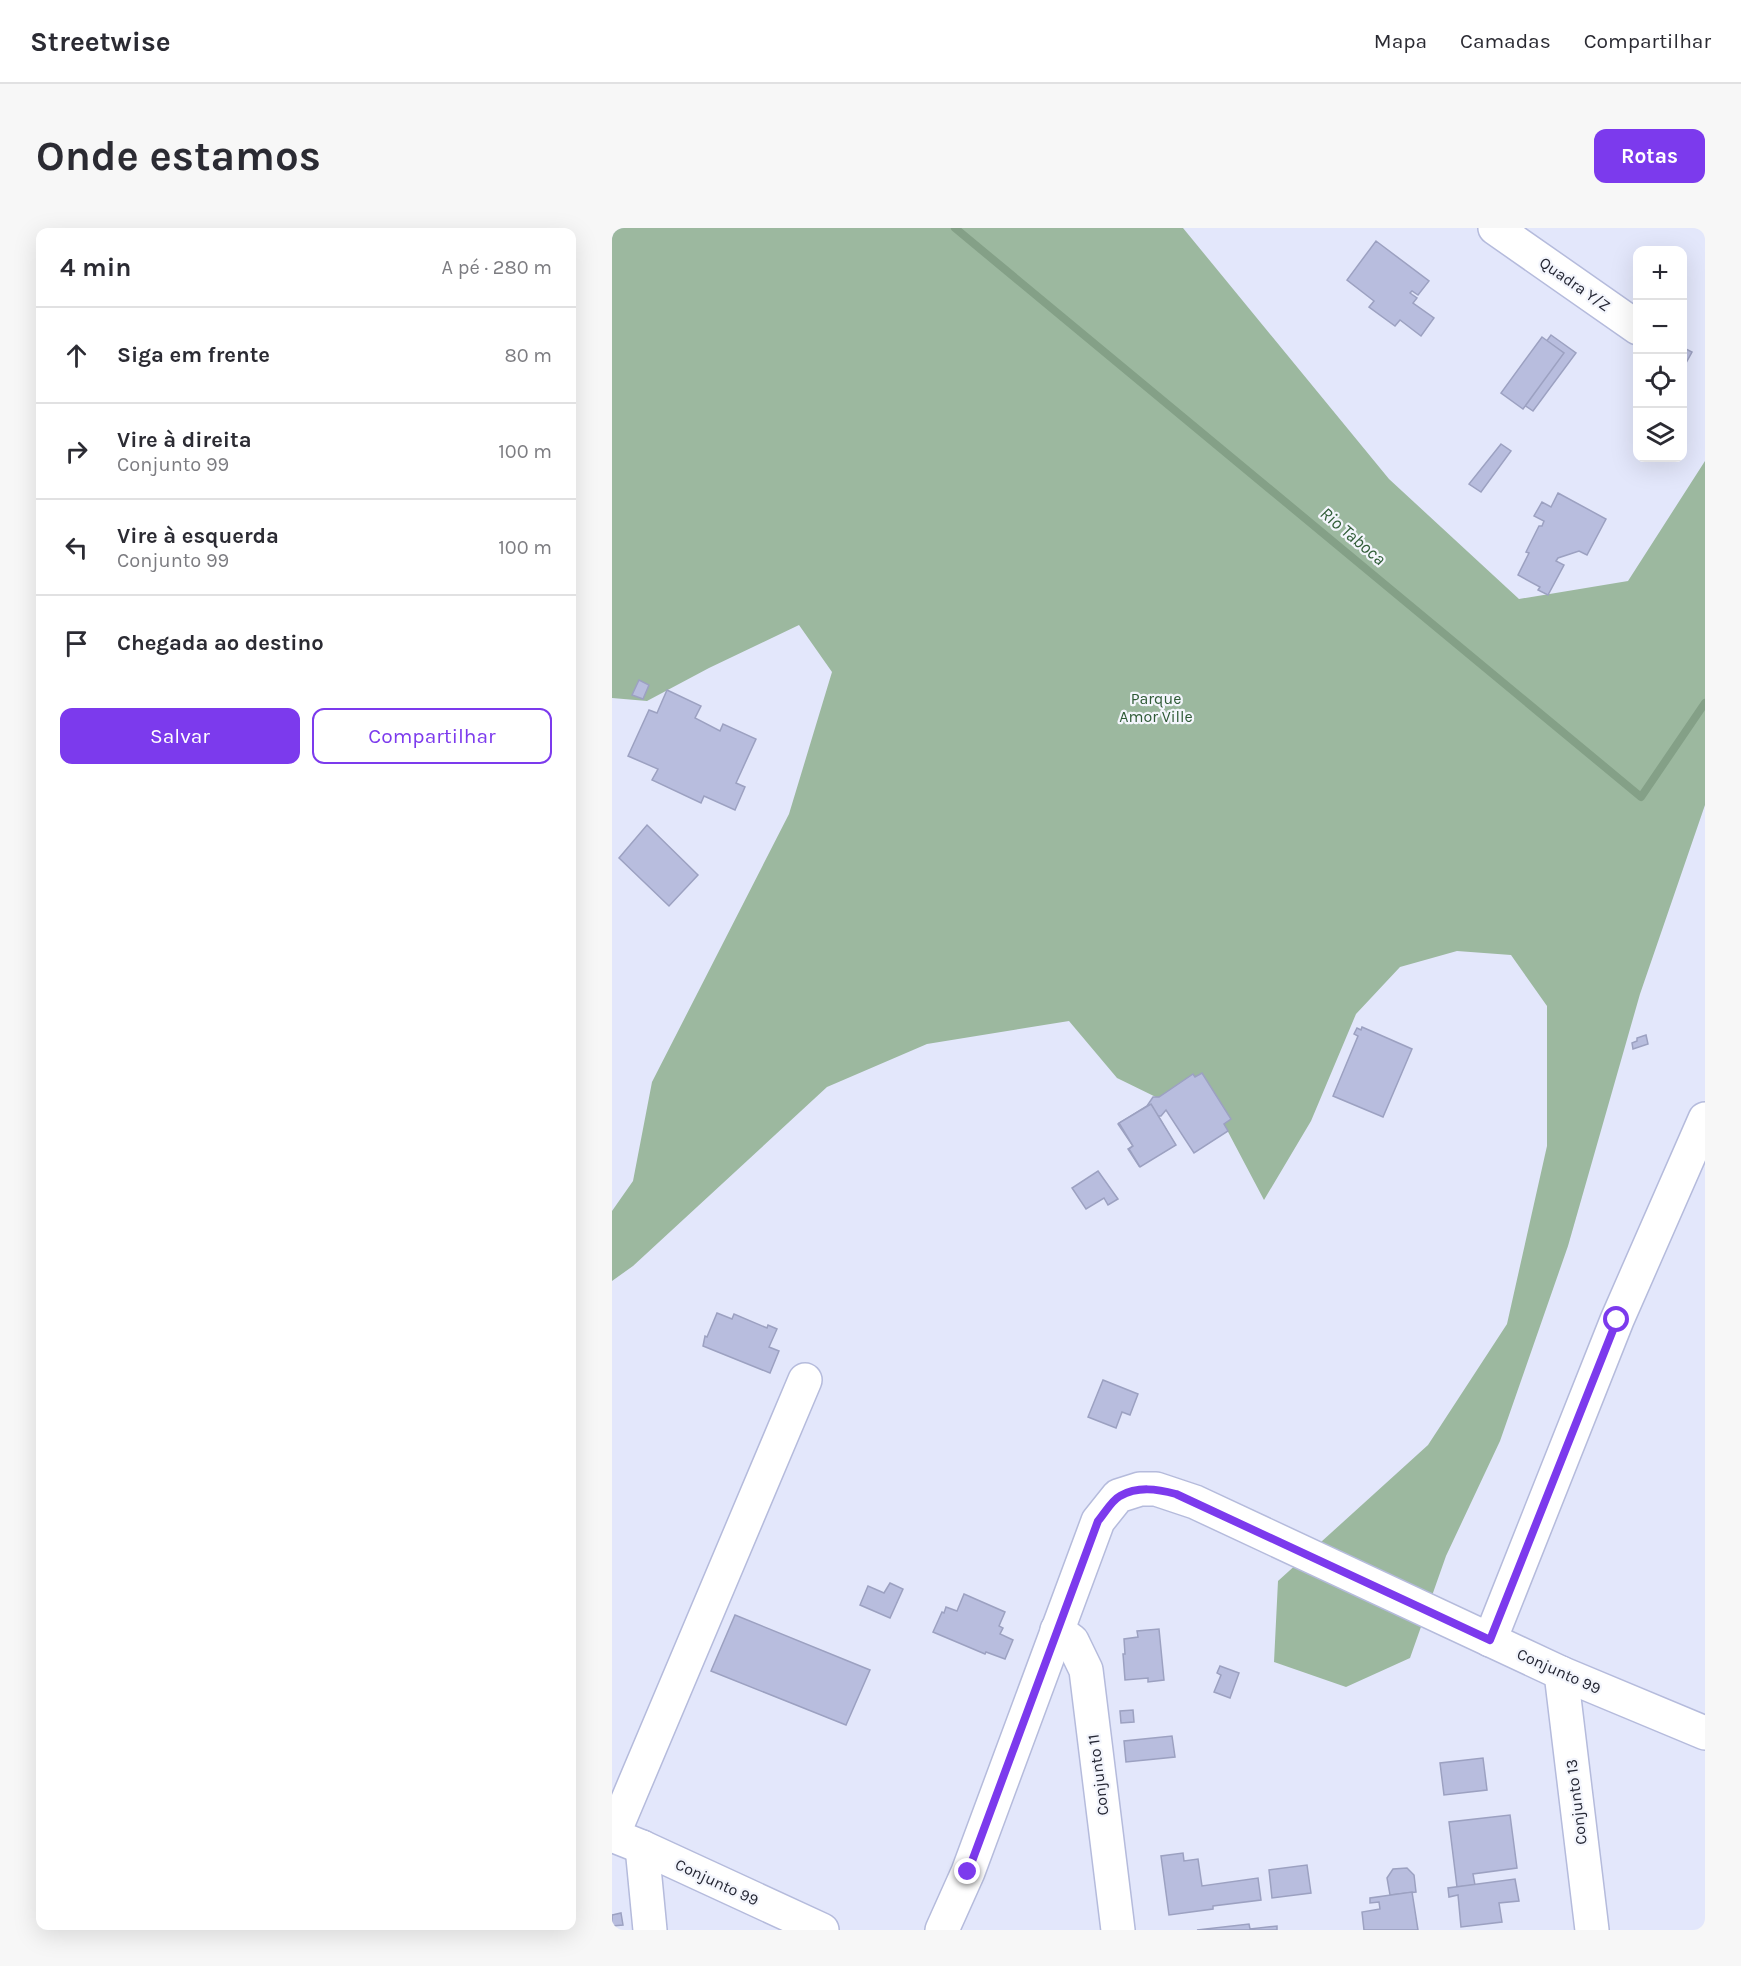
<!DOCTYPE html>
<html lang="pt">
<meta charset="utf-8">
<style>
:root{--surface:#fff;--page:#f7f7f7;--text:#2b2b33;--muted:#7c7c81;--line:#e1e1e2;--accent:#7c3aed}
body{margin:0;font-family:Karla,sans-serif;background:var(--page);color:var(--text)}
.controls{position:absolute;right:18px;top:18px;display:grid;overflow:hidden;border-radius:12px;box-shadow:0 6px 24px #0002}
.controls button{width:54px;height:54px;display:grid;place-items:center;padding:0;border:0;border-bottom:2px solid var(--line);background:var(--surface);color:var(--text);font:30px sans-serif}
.stop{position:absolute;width:18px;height:18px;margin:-14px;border:4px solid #7c3aed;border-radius:50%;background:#fff}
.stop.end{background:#7c3aed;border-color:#fff;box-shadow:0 2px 6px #0008}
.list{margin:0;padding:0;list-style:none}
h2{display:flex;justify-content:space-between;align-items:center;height:78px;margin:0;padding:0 24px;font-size:26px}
h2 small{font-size:20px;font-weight:400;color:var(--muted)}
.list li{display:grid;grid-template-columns:39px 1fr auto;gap:18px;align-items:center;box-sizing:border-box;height:96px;padding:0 24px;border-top:2px solid var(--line)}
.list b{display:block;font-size:22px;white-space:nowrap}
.list p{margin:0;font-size:20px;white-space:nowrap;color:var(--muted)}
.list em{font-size:20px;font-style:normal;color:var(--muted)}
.actions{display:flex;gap:12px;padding:18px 24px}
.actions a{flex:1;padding:14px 0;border:2px solid var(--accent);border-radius:12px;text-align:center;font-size:21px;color:var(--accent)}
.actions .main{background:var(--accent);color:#fff}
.icon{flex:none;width:33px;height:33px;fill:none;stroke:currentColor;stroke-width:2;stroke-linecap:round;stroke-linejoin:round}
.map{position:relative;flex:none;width:1093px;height:1702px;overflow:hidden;border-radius:12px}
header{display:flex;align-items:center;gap:36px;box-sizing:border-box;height:84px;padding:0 30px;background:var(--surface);border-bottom:2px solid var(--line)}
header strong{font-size:28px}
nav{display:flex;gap:33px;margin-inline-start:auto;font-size:21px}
.intro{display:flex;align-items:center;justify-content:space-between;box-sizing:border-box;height:144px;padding:0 36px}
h1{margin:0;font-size:42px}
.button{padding:15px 27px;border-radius:12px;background:var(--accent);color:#fff;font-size:21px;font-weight:700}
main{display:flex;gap:36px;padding:0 36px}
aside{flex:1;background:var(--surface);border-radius:12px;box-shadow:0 6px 24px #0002}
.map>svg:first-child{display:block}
.forest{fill:#9cb89f}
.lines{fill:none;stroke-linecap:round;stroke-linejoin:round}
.stream{stroke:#84a087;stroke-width:8}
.building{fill:#b8bdde;stroke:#9ca1c1;stroke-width:1.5}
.minor-casing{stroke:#b5bbdc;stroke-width:36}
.minor{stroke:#fff;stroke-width:33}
.route{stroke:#7c3aed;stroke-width:8}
.labels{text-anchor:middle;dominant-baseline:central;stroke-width:4.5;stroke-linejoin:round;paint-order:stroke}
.street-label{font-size:16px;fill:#252734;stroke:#f3f5fc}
.park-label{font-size:16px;fill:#2e5a35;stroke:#f3f5fc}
.water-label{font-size:18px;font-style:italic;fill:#325e39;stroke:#f3f5fc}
</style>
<header>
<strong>Streetwise</strong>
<nav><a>Mapa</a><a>Camadas</a><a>Compartilhar</a></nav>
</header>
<div class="intro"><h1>Onde estamos</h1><a class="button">Rotas</a></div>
<main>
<aside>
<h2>4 min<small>A pé · 280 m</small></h2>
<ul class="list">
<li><svg class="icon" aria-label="ahead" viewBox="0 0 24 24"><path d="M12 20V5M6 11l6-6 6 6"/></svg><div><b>Siga em frente</b></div><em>80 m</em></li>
<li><svg class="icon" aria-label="right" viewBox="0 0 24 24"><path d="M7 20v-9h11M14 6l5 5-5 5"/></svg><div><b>Vire à direita</b><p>Conjunto 99</p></div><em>100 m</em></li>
<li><svg class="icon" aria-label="left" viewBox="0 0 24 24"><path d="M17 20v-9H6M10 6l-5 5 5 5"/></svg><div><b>Vire à esquerda</b><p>Conjunto 99</p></div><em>100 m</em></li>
<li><svg class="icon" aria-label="arrive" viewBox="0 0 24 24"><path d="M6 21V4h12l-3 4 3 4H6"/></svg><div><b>Chegada ao destino</b></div></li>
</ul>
<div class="actions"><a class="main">Salvar</a><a>Compartilhar</a></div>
</aside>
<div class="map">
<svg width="1093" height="1702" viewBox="0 0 1093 1702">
<rect width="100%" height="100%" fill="#e3e7fb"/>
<path class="forest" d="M 0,0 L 571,0 L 777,251 L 907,371 L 1016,353 L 1093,233 L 1093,577 L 1028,766 L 956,1018 L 888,1213 L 834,1328 L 798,1430 L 734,1459 L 662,1434 L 666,1353 L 816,1217 L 895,1096 L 935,918 L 935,778 L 899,727 L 845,723 L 788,739 L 744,786 L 699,893 L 652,972 L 605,883 L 552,873 L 505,850 L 457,793 L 315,816 L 215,859 L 21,1038 L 0,1053 L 0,983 L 21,953 L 40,854 L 177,586 L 220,444 L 187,397 L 97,440 L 35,473 L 0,470 Z"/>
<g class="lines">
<path class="stream" d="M 343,0 L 1029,569 L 1093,475"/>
</g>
<g class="building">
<path d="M 764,13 L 817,53 L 806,67 L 800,63 L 798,65 L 805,70 L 801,75 L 822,90 L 809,108 L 788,92 L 783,98 L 757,79 L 762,73 L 735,52 Z"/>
<path d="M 939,107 L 964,125 L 921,183 L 896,166 Z"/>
<path d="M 930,109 L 952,125 L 911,181 L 889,165 Z"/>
<path d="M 1070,119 L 1080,124 L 1070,142 Z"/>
<path d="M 889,216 L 899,223 L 869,264 L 857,256 Z"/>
<path d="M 946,265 L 994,291 L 975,327 L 967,323 L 946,330 L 944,333 L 952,337 L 936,367 L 926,362 L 928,359 L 906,347 L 917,325 L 914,324 L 927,298 L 930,298 L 932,293 L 922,288 L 930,274 L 939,279 Z"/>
<path d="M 27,452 L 37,457 L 31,471 L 20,467 Z"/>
<path d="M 55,462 L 89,478 L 83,490 L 108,503 L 111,496 L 144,511 L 124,555 L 133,559 L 123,582 L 92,568 L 89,575 L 40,552 L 46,541 L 16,528 L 37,482 L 45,485 Z"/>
<path d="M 35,597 L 86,647 L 57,678 L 7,630 Z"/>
<path d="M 750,799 L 800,821 L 771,889 L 721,868 L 746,808 L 742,806 L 745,800 L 749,802 Z"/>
<path d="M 1034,807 L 1036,816 L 1021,821 L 1020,815 L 1025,813 L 1025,810 Z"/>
<path d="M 590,845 L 619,891 L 612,896 L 616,903 L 582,925 L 554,882 L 549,888 L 546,888 L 563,917 L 527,938 L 516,921 L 521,918 L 506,896 L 535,878 L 541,869 L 547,869 L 581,846 L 583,849 Z"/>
<path d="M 539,876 L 564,917 L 528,939 L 517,921 L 521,918 L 507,895 Z"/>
<path d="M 486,943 L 506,971 L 496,977 L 492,970 L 474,981 L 460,960 Z"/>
<path d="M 105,1085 L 120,1091 L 122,1086 L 155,1100 L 156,1097 L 165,1101 L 157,1119 L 167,1123 L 158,1145 L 91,1118 L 93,1108 L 95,1109 Z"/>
<path d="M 491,1152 L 526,1166 L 518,1187 L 510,1184 L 504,1200 L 476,1189 Z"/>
<path d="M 278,1355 L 291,1361 L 278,1390 L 248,1377 L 256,1358 L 272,1365 Z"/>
<path d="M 352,1366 L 393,1384 L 387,1398 L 391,1400 L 388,1406 L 401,1412 L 393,1431 L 374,1424 L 373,1426 L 321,1404 L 330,1384 L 332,1385 L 334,1379 L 345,1383 Z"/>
<path d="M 123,1387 L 258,1442 L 234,1497 L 99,1443 Z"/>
<path d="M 547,1401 L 552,1452 L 536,1454 L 536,1450 L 513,1452 L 511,1426 L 513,1426 L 512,1411 L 526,1409 L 525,1403 Z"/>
<path d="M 608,1438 L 627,1445 L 618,1470 L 602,1464 L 609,1447 L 605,1445 Z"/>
<path d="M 521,1482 L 522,1494 L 509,1495 L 508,1483 Z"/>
<path d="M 560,1508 L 563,1529 L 514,1534 L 512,1513 Z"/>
<path d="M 871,1530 L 875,1562 L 832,1567 L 828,1535 Z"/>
<path d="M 898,1587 L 905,1640 L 861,1646 L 863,1657 L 845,1659 L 837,1594 Z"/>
<path d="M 571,1625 L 572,1633 L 586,1631 L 590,1658 L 646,1650 L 649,1672 L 601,1678 L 601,1681 L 557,1687 L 549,1628 Z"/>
<path d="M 695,1637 L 699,1665 L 660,1670 L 657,1642 Z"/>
<path d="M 795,1640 L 802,1647 L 804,1664 L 778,1667 L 775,1650 L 781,1641 Z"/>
<path d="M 903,1651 L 907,1673 L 887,1675 L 890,1694 L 849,1699 L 846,1667 L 837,1669 L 836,1660 Z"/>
<path d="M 800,1664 L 806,1702 L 752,1702 L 750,1684 L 768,1681 L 767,1674 L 758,1675 L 758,1670 Z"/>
<path d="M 9,1685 L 11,1697 L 0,1698 L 0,1687 Z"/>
<path d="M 637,1696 L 638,1701 L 665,1698 L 665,1702 L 585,1702 Z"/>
</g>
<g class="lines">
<defs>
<g id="minor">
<path d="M 883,0 L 1026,100"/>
<path d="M 445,1402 L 460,1413 L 474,1442 L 506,1702"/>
<path d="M 878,1412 L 1005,1092 L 1093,891"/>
<path d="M 949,1445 L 980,1702"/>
<path d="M 0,1607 L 30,1619 L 210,1702"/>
<path d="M 1,1607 L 193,1152"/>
<path d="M 30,1619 L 38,1702"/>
<path d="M 330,1702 L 356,1644 L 486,1293 L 506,1268 L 528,1261 L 544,1261 L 583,1274 L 949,1445 L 1093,1505"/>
</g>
</defs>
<use href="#minor" class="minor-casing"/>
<use href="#minor" class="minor"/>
</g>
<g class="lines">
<path class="route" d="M 356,1644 L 486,1293 C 492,1286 500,1272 508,1268 C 526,1258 545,1261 564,1266 L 878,1412 L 1005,1092"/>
</g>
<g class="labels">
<g class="street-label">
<text transform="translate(963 56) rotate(35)">Quadra Y/Z</text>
<text transform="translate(947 1443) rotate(24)">Conjunto 99</text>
<text transform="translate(486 1547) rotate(-97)">Conjunto 11</text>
<text transform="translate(964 1574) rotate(-97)">Conjunto 13</text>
<text transform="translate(105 1654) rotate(25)">Conjunto 99</text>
</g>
<g class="park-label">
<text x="544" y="470">Parque<tspan x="544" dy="18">Amor Ville</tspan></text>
</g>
<g class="water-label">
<text transform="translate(741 308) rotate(40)">Rio Taboca</text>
</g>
</g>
</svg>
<div class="controls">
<button>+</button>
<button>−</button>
<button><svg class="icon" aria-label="locate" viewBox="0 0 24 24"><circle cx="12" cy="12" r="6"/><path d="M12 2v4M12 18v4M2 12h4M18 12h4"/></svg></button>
<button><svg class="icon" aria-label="layers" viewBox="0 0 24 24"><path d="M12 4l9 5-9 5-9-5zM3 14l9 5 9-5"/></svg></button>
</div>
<div class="stop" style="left:1005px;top:1092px"></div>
<div class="stop end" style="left:356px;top:1644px"></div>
</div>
</main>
